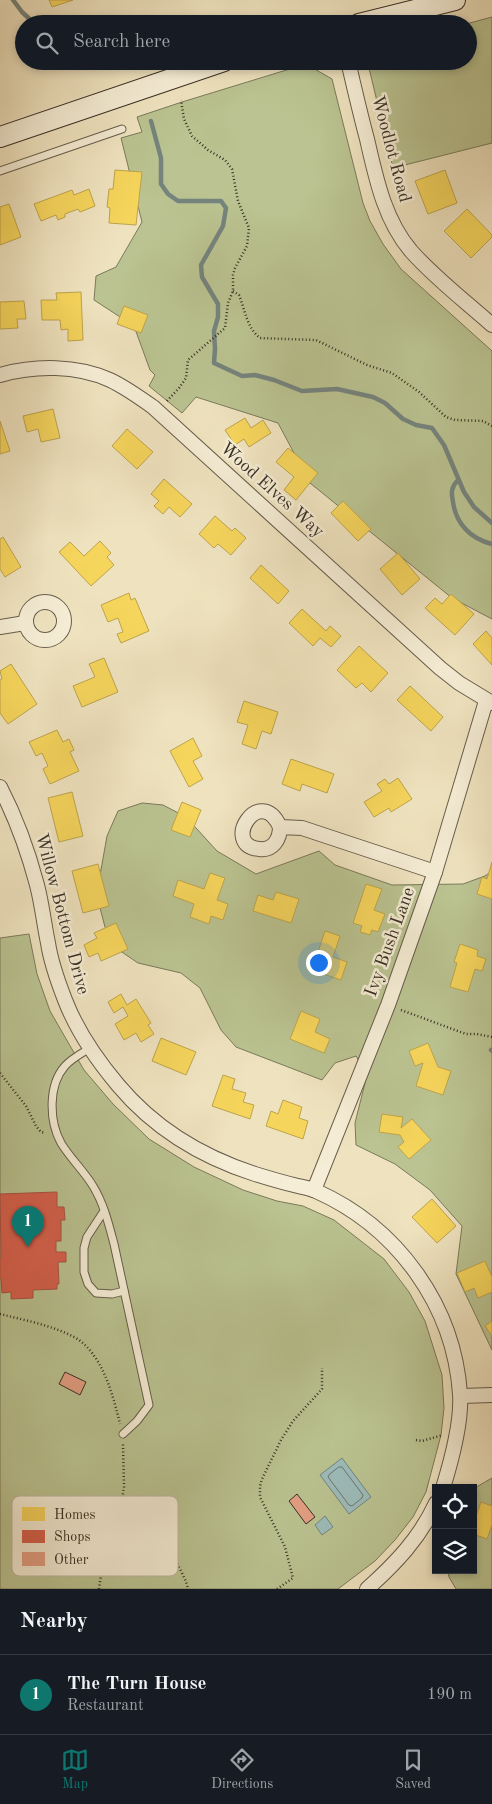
<!DOCTYPE html>
<style>
:root{--surface:#171b24;--page:#20242c;--text:#f1f3f6;--muted:#9ea1a6;--line:#363941;--accent:#0f766e}
body{margin:0;font-family:"Old Standard TT",serif;background:var(--page);color:var(--text)}
.controls{position:absolute;right:15px;bottom:15px;display:grid;overflow:hidden;border-radius:0px;box-shadow:0 2px 8px #0003}
.controls button{width:45px;height:45px;display:grid;place-items:center;padding:0;border:0;border-bottom:1px solid var(--line);background:var(--surface);color:var(--text);font:25px sans-serif}
.you{position:absolute;left:318px;top:962px;width:18px;height:18px;margin:-12px;border:4px solid #fff;border-radius:50%;background:#1a73e8;box-shadow:0 0 0 8px #1a73e833}
.badge{display:grid;place-items:center;width:32px;height:32px;border-radius:50%;background:var(--accent);color:#fff;font-size:16px;font-weight:700}
.pin{position:absolute;translate:-50% -41px;filter:drop-shadow(0 1px 2px #0008)}
.pin::after{content:'';position:absolute;top:26px;width:18px;height:15px;background:inherit;clip-path:polygon(0 0,100% 0,50% 100%)}
.list{margin:0;padding:0;list-style:none}
h2{display:flex;justify-content:space-between;align-items:center;height:65px;margin:0;padding:0 20px;font-size:21px}
h2 small{font-size:16px;font-weight:400;color:var(--muted)}
.list li{display:grid;grid-template-columns:32px 1fr auto;gap:15px;align-items:center;box-sizing:border-box;height:80px;padding:0 20px;border-top:1px solid var(--line)}
.list b{display:block;font-size:19px;white-space:nowrap}
.list p{margin:0;font-size:16px;white-space:nowrap;color:var(--muted)}
.list em{font-size:16px;font-style:normal;color:var(--muted)}
.icon{flex:none;width:28px;height:28px;fill:none;stroke:currentColor;stroke-width:2;stroke-linecap:round;stroke-linejoin:round}
.map{position:relative;flex:none;width:492px;height:1589px;overflow:hidden}
.search{position:absolute;background:var(--surface);box-shadow:0 2px 8px #0003;left:15px;right:15px;top:15px;height:55px;display:flex;align-items:center;gap:12px;box-sizing:border-box;padding:0 18px;border-radius:28px;color:var(--muted);font-size:19px}
.sheet{height:145px;background:var(--surface)}
nav{display:flex;justify-content:space-around;align-items:center;box-sizing:border-box;height:70px;border-top:1px solid var(--line);background:var(--surface);font-size:14px;color:var(--muted)}
nav a{display:grid;justify-items:center;gap:2px}
nav .on{color:var(--accent)}
.map>svg:first-child{display:block}
.green{fill:#bac391;stroke:#7a7a5b}
.water{fill:#9dbcba;stroke:#75847e}
.homes{fill:#f6d55c;stroke:#bda44c}
.shops{fill:#d6604d;stroke:#a75241}
.lines{fill:none;stroke-linecap:round;stroke-linejoin:round}
.shore{stroke:#6b7670;stroke-width:1}
.stream{stroke:#75847e;stroke-width:4.5}
.building{fill:#e39f83;stroke:#393025}
.service-casing{stroke:#665d4c;stroke-width:9}
.minor-casing{stroke:#665d4c;stroke-width:16}
.secondary-casing{stroke:#393025;stroke-width:22}
.path{stroke:#393025;stroke-width:2.5;stroke-dasharray:1 2.5;stroke-linecap:butt}
.service{stroke:#f5edd5;stroke-width:7}
.minor{stroke:#f5edd5;stroke-width:14}
.secondary{stroke:#f5edd5;stroke-width:20}
.labels{text-anchor:middle;dominant-baseline:central;stroke-width:5;stroke-linejoin:round;paint-order:stroke}
.street-label{font-size:18px;fill:#393025;stroke:#f5edd5}
.key{fill:#f5edd5;stroke:#bdb4a0;stroke-width:1}
.key-label{font-size:14px;fill:#393025}
</style>
<div class="map">
<svg width="492" height="1589" viewBox="0 0 492 1589">
<rect width="100%" height="100%" fill="#efe3bf"/>
<filter id="stains"><feTurbulence type="fractalNoise" baseFrequency=".004" numOctaves="4"/><feColorMatrix values="0 0 0 0 .2 0 0 0 0 .09 0 0 0 0 .02 0 0 0 .5 -.17"/></filter>
<radialGradient id="worn" r=".72"><stop offset=".6" stop-color="#630" stop-opacity="0"/><stop offset="1" stop-color="#630" stop-opacity=".3"/></radialGradient>
<g class="green">
<path d="M 492,17 L 492,143 L 393,168 L 369,68 L 373,61 L 468,61 L 468,24 L 466,24 Z"/>
<path d="M 306,64 L 332,79 L 363,203 L 370,221 L 383,244 L 401,269 L 492,351 L 492,619 L 452,598 L 310,483 L 278,423 L 196,397 L 182,413 L 149,386 L 155,375 L 150,370 L 134,326 L 94,300 L 96,276 L 116,267 L 142,222 L 121,138 L 142,132 L 137,117 L 182,102 Z"/>
<path d="M 142,803 L 163,805 L 186,817 L 217,851 L 256,874 L 319,851 L 335,865 L 392,885 L 463,884 L 485,876 L 492,871 L 492,1350 L 456,1274 L 462,1226 L 430,1190 L 395,1164 L 356,1145 L 355,1123 L 367,1075 L 356,1056 L 335,1063 L 322,1080 L 236,1047 L 221,1030 L 200,988 L 181,973 L 138,963 L 116,948 L 105,927 L 99,904 L 99,881 L 107,836 L 118,811 Z"/>
<path d="M 29,934 L 37,974 L 50,1011 L 84,1070 L 113,1104 L 149,1139 L 194,1167 L 243,1190 L 277,1201 L 303,1206 L 334,1220 L 384,1259 L 409,1292 L 425,1321 L 442,1375 L 444,1408 L 441,1435 L 426,1492 L 413,1517 L 395,1540 L 375,1561 L 338,1589 L 0,1589 L 0,938 Z"/>
<path d="M 492,1478 L 492,1589 L 456,1589 L 449,1577 L 448,1570 L 473,1570 L 473,1489 Z"/>
</g>
<g class="water">
<path d="M 342,1458 L 371,1497 L 349,1514 L 320,1475 Z"/>
<path d="M 325,1516 L 333,1527 L 322,1535 L 315,1525 Z"/>
</g>
<g class="homes">
<path d="M 49,0 L 73,0 L 52,7 Z"/>
<path d="M 115,170 L 142,172 L 136,225 L 109,223 L 110,208 L 107,207 L 109,189 L 113,189 Z"/>
<path d="M 445,170 L 457,203 L 428,214 L 415,181 Z"/>
<path d="M 89,189 L 95,206 L 80,212 L 78,209 L 65,214 L 65,217 L 58,220 L 56,215 L 41,221 L 34,204 L 72,190 L 74,195 Z"/>
<path d="M 9,204 L 21,237 L 0,245 L 0,207 Z"/>
<path d="M 467,209 L 492,235 L 492,237 L 471,258 L 444,231 Z"/>
<path d="M 81,292 L 83,340 L 68,341 L 68,329 L 61,330 L 60,320 L 42,320 L 41,300 L 57,300 L 56,293 Z"/>
<path d="M 24,301 L 26,319 L 17,319 L 18,328 L 0,329 L 0,302 Z"/>
<path d="M 124,306 L 148,315 L 141,333 L 117,324 Z"/>
<path d="M 53,409 L 60,438 L 41,442 L 38,429 L 27,432 L 23,416 Z"/>
<path d="M 245,418 L 251,428 L 263,420 L 271,433 L 249,447 L 244,439 L 235,445 L 225,430 Z"/>
<path d="M 0,421 L 10,451 L 0,454 Z"/>
<path d="M 127,429 L 153,452 L 137,469 L 112,446 Z"/>
<path d="M 288,448 L 318,473 L 296,500 L 284,490 L 294,477 L 276,462 Z"/>
<path d="M 164,479 L 192,504 L 180,517 L 169,507 L 163,514 L 154,506 L 159,501 L 151,494 Z"/>
<path d="M 343,501 L 371,529 L 358,541 L 331,513 Z"/>
<path d="M 215,516 L 232,531 L 235,528 L 246,538 L 231,555 L 218,544 L 214,548 L 199,534 Z"/>
<path d="M 3,537 L 21,567 L 5,577 L 0,569 L 0,539 Z"/>
<path d="M 100,541 L 111,553 L 107,557 L 114,565 L 91,586 L 59,552 L 70,542 L 84,556 Z"/>
<path d="M 398,553 L 420,579 L 402,595 L 380,569 Z"/>
<path d="M 261,565 L 289,591 L 278,604 L 250,578 Z"/>
<path d="M 129,593 L 131,600 L 135,598 L 149,631 L 121,643 L 117,634 L 123,632 L 118,618 L 108,622 L 101,605 Z"/>
<path d="M 451,594 L 474,614 L 455,635 L 425,608 L 435,598 L 442,604 Z"/>
<path d="M 302,609 L 326,631 L 330,626 L 341,636 L 331,647 L 320,638 L 313,646 L 289,623 Z"/>
<path d="M 486,631 L 492,638 L 492,665 L 473,644 Z"/>
<path d="M 359,646 L 388,673 L 371,692 L 362,683 L 356,688 L 337,670 Z"/>
<path d="M 104,658 L 118,692 L 82,707 L 73,686 L 95,677 L 89,664 Z"/>
<path d="M 11,664 L 37,704 L 8,724 L 0,713 L 0,680 L 2,679 L 0,671 Z"/>
<path d="M 410,686 L 443,717 L 431,731 L 397,700 Z"/>
<path d="M 244,701 L 278,712 L 271,734 L 262,731 L 256,749 L 242,744 L 248,725 L 237,722 Z"/>
<path d="M 57,730 L 63,742 L 69,739 L 74,750 L 70,752 L 79,771 L 50,784 L 43,769 L 48,766 L 42,753 L 36,756 L 29,742 Z"/>
<path d="M 193,738 L 202,756 L 193,761 L 203,779 L 189,787 L 170,751 Z"/>
<path d="M 291,759 L 334,774 L 327,793 L 302,784 L 300,791 L 282,784 Z"/>
<path d="M 398,778 L 412,799 L 391,812 L 389,808 L 374,817 L 364,802 L 382,791 L 377,784 L 385,779 L 389,784 Z"/>
<path d="M 72,792 L 83,836 L 59,842 L 48,798 Z"/>
<path d="M 182,802 L 201,810 L 190,837 L 171,830 Z"/>
<path d="M 492,862 L 492,899 L 477,894 L 482,877 L 487,879 Z"/>
<path d="M 98,864 L 109,906 L 83,913 L 72,871 Z"/>
<path d="M 210,873 L 225,878 L 217,900 L 228,904 L 223,920 L 211,916 L 209,924 L 190,917 L 194,904 L 173,896 L 178,880 L 204,889 Z"/>
<path d="M 366,884 L 382,889 L 374,910 L 385,914 L 378,932 L 372,930 L 370,935 L 360,932 L 362,926 L 353,923 Z"/>
<path d="M 276,892 L 299,899 L 291,923 L 253,911 L 258,895 L 273,900 Z"/>
<path d="M 116,923 L 128,949 L 101,961 L 98,953 L 89,957 L 84,945 L 97,938 L 94,933 Z"/>
<path d="M 325,931 L 340,936 L 333,957 L 347,962 L 341,980 L 312,970 Z"/>
<path d="M 460,944 L 478,950 L 477,956 L 486,959 L 482,971 L 475,969 L 468,992 L 450,987 L 457,963 L 454,962 Z"/>
<path d="M 121,994 L 127,1005 L 136,999 L 151,1023 L 148,1025 L 154,1034 L 141,1042 L 136,1033 L 124,1040 L 115,1024 L 128,1016 L 123,1007 L 114,1013 L 108,1002 Z"/>
<path d="M 301,1011 L 320,1019 L 315,1032 L 330,1039 L 324,1053 L 290,1039 Z"/>
<path d="M 161,1038 L 196,1052 L 186,1075 L 152,1061 Z"/>
<path d="M 428,1043 L 438,1067 L 451,1071 L 443,1095 L 416,1086 L 423,1063 L 415,1066 L 409,1051 Z"/>
<path d="M 223,1075 L 235,1079 L 232,1089 L 246,1093 L 243,1102 L 254,1105 L 250,1119 L 212,1106 Z"/>
<path d="M 283,1100 L 302,1107 L 299,1118 L 308,1121 L 303,1139 L 266,1126 L 271,1111 L 278,1114 Z"/>
<path d="M 382,1114 L 403,1117 L 401,1128 L 412,1119 L 431,1140 L 409,1159 L 398,1147 L 404,1142 L 400,1135 L 379,1132 Z"/>
<path d="M 432,1199 L 456,1226 L 437,1243 L 412,1217 Z"/>
<path d="M 485,1261 L 492,1277 L 492,1292 L 478,1298 L 474,1288 L 465,1292 L 457,1273 Z"/>
<path d="M 492,1321 L 492,1336 L 485,1326 Z"/>
<path d="M 481,1502 L 492,1506 L 492,1525 L 487,1539 L 473,1534 L 473,1524 Z"/>
</g>
<path class="shops" d="M 57,1192 L 57,1207 L 64,1207 L 65,1220 L 61,1220 L 61,1241 L 56,1241 L 56,1252 L 66,1252 L 66,1262 L 58,1262 L 59,1284 L 57,1284 L 57,1289 L 33,1290 L 33,1298 L 11,1299 L 11,1292 L 2,1293 L 1,1278 L 0,1278 L 0,1258 L 1,1258 L 0,1194 Z"/>
<g class="lines">
<path class="shore" d="M 339,1467 L 342,1467 L 363,1495 L 362,1498 L 352,1506 L 349,1505 L 328,1477 L 329,1475 Z"/>
<g class="stream">
<path d="M 13,0 L 22,12 L 35,24"/>
<path d="M 151,121 L 161,158 L 161,184 L 168,194 L 178,201 L 221,201 L 226,208 L 223,226 L 201,265 L 202,277 L 218,304 L 218,317 L 214,331 L 215,349 L 214,363 L 242,376 L 255,375 L 274,380 L 302,391 L 337,389 L 373,397 L 385,403 L 403,419 L 416,425 L 432,428 L 444,445 L 464,492 L 474,507 L 492,523"/>
<path d="M 458,480 C 451,487 451,493 453,502 C 456,524 471,539 492,544"/>
<path d="M 491,1050 L 492,1051"/>
</g>
</g>
<g class="building">
<path d="M 65,1372 L 86,1382 L 80,1395 L 59,1384 Z"/>
<path d="M 297,1494 L 315,1517 L 306,1524 L 289,1501 Z"/>
</g>
<g class="lines">
<defs>
<g id="service">
<path d="M 0,171 L 122,129"/>
<path d="M 90,1048 C 82,1053 71,1059 65,1066 C 48,1085 49,1121 61,1143 C 70,1158 84,1171 93,1186 C 104,1204 109,1225 114,1244 L 149,1405 L 137,1421 L 123,1434"/>
<path d="M 104,1211 L 87,1237 L 84,1248 L 84,1272 L 88,1284 L 96,1293 L 112,1294 L 124,1291"/>
</g>
<g id="minor">
<path d="M 348,61 C 354,87 360,113 367,139 C 376,178 384,219 411,251 C 435,278 465,301 492,325"/>
<path d="M 0,375 C 35,365 77,365 110,380 C 125,387 139,397 153,407 L 440,668 L 459,683 L 492,703"/>
<circle cx="45" cy="621" r="19"/>
<path d="M 0,627 L 25,623"/>
<path d="M 0,787 C 16,818 28,851 37,885 C 42,904 44,924 48,943 C 51,963 58,982 65,1000 C 77,1031 97,1060 118,1085 C 154,1128 202,1157 255,1174 C 268,1178 281,1182 294,1185 C 302,1187 310,1188 316,1191 C 397,1227 454,1305 460,1394 C 462,1421 451,1462 443,1488"/>
<path d="M 280,827 C 280,839 273,851 259,849 C 220,845 260,783 280,827 L 302,828 L 435,872"/>
<path d="M 314,1190 L 388,1005 L 435,872 L 486,701"/>
<path d="M 461,1396 L 492,1395"/>
<path d="M 367,1589 C 395,1564 420,1538 436,1503"/>
</g>
<g id="secondary">
<path d="M 359,24 L 455,0"/>
<path d="M 0,137 L 224,61"/>
</g>
</defs>
<use href="#service" class="service-casing"/>
<use href="#minor" class="minor-casing"/>
<use href="#secondary" class="secondary-casing"/>
<g class="path">
<path d="M 233,291 L 239,295 C 245,310 247,328 260,338 L 316,340 L 367,365 L 392,373 L 419,392 L 446,417 L 455,420 L 483,421 L 492,426"/>
<path d="M 167,401 L 179,388 L 186,378 L 188,360 L 225,328 L 228,303 L 233,291 L 233,275 L 235,268 L 247,246 L 249,228 L 238,201 L 232,169 L 225,160 L 208,150 L 192,136 L 184,119 L 181,100"/>
<path d="M 401,1010 L 466,1034 L 477,1034 L 492,1037"/>
<path d="M 0,1073 L 26,1106 L 36,1126 L 41,1132 L 45,1133"/>
<path d="M 0,1314 C 24,1320 51,1325 74,1337 C 102,1352 113,1395 120,1424"/>
<path d="M 416,1440 L 422,1441 L 443,1435"/>
<path d="M 120,1512 C 162,1521 161,1522 176,1561 C 180,1570 186,1579 188,1589"/>
<path d="M 99,1589 L 103,1561 L 120,1512 L 124,1487 L 123,1444"/>
<path d="M 277,1589 L 293,1578 L 285,1547 L 260,1497 L 260,1486 L 262,1479 L 281,1440 L 293,1421 L 322,1389 L 322,1368"/>
</g>
<use href="#service" class="service"/>
<use href="#minor" class="minor"/>
<use href="#secondary" class="secondary"/>
</g>
<g class="labels">
<g class="street-label">
<text transform="translate(391 149) rotate(75)">Woodlot Road</text>
<text transform="translate(272 490) rotate(42)">Wood Elves Way</text>
<text transform="translate(62 914) rotate(75)">Willow Bottom Drive</text>
<text transform="translate(390 942) rotate(-70)">Ivy Bush Lane</text>
</g>
</g>
<rect x="12" y="1496" width="166" height="80" rx="8" class="key"/>
<rect x="22" y="1507" width="23" height="14" fill="#f6d55c"/>
<rect x="22" y="1530" width="23" height="13" fill="#d6604d"/>
<rect x="22" y="1552" width="23" height="14" fill="#e39f83"/>
<g class="key-label">
<text x="54" y="1519">Homes</text>
<text x="54" y="1541">Shops</text>
<text x="54" y="1564">Other</text>
</g>
<rect width="100%" height="100%" filter="url(#stains)"/>
<rect width="100%" height="100%" fill="url(#worn)"/>
</svg>
<div class="controls">
<button><svg class="icon" aria-label="locate" viewBox="0 0 24 24"><circle cx="12" cy="12" r="6"/><path d="M12 2v4M12 18v4M2 12h4M18 12h4"/></svg></button>
<button><svg class="icon" aria-label="layers" viewBox="0 0 24 24"><path d="M12 4l9 5-9 5-9-5zM3 14l9 5 9-5"/></svg></button>
</div>
<div class="you"></div>
<div class="pin badge" style="left:28px;top:1247px">1</div>
<div class="search"><svg class="icon" aria-label="search" viewBox="0 0 24 24"><circle cx="10" cy="10" r="6"/><path d="M15 15l6 6"/></svg>Search here</div>
</div>
<section class="sheet">
<h2>Nearby<small></small></h2>
<ul class="list">
<li><span class="badge">1</span><div><b>The Turn House</b><p>Restaurant</p></div><em>190 m</em></li>
</ul>
</section>
<nav>
<a class="on"><svg class="icon" aria-label="map" viewBox="0 0 24 24"><path d="M3 6l6-2 6 2 6-2v14l-6 2-6-2-6 2zM9 4v14M15 6v14"/></svg>Map</a>
<a><svg class="icon" aria-label="directions" viewBox="0 0 24 24"><path d="M12 3l9 9-9 9-9-9zM9 14v-3h6M13 9l2 2-2 2"/></svg>Directions</a>
<a><svg class="icon" aria-label="saved" viewBox="0 0 24 24"><path d="M7 4h10v16l-5-4-5 4z"/></svg>Saved</a>
</nav>
